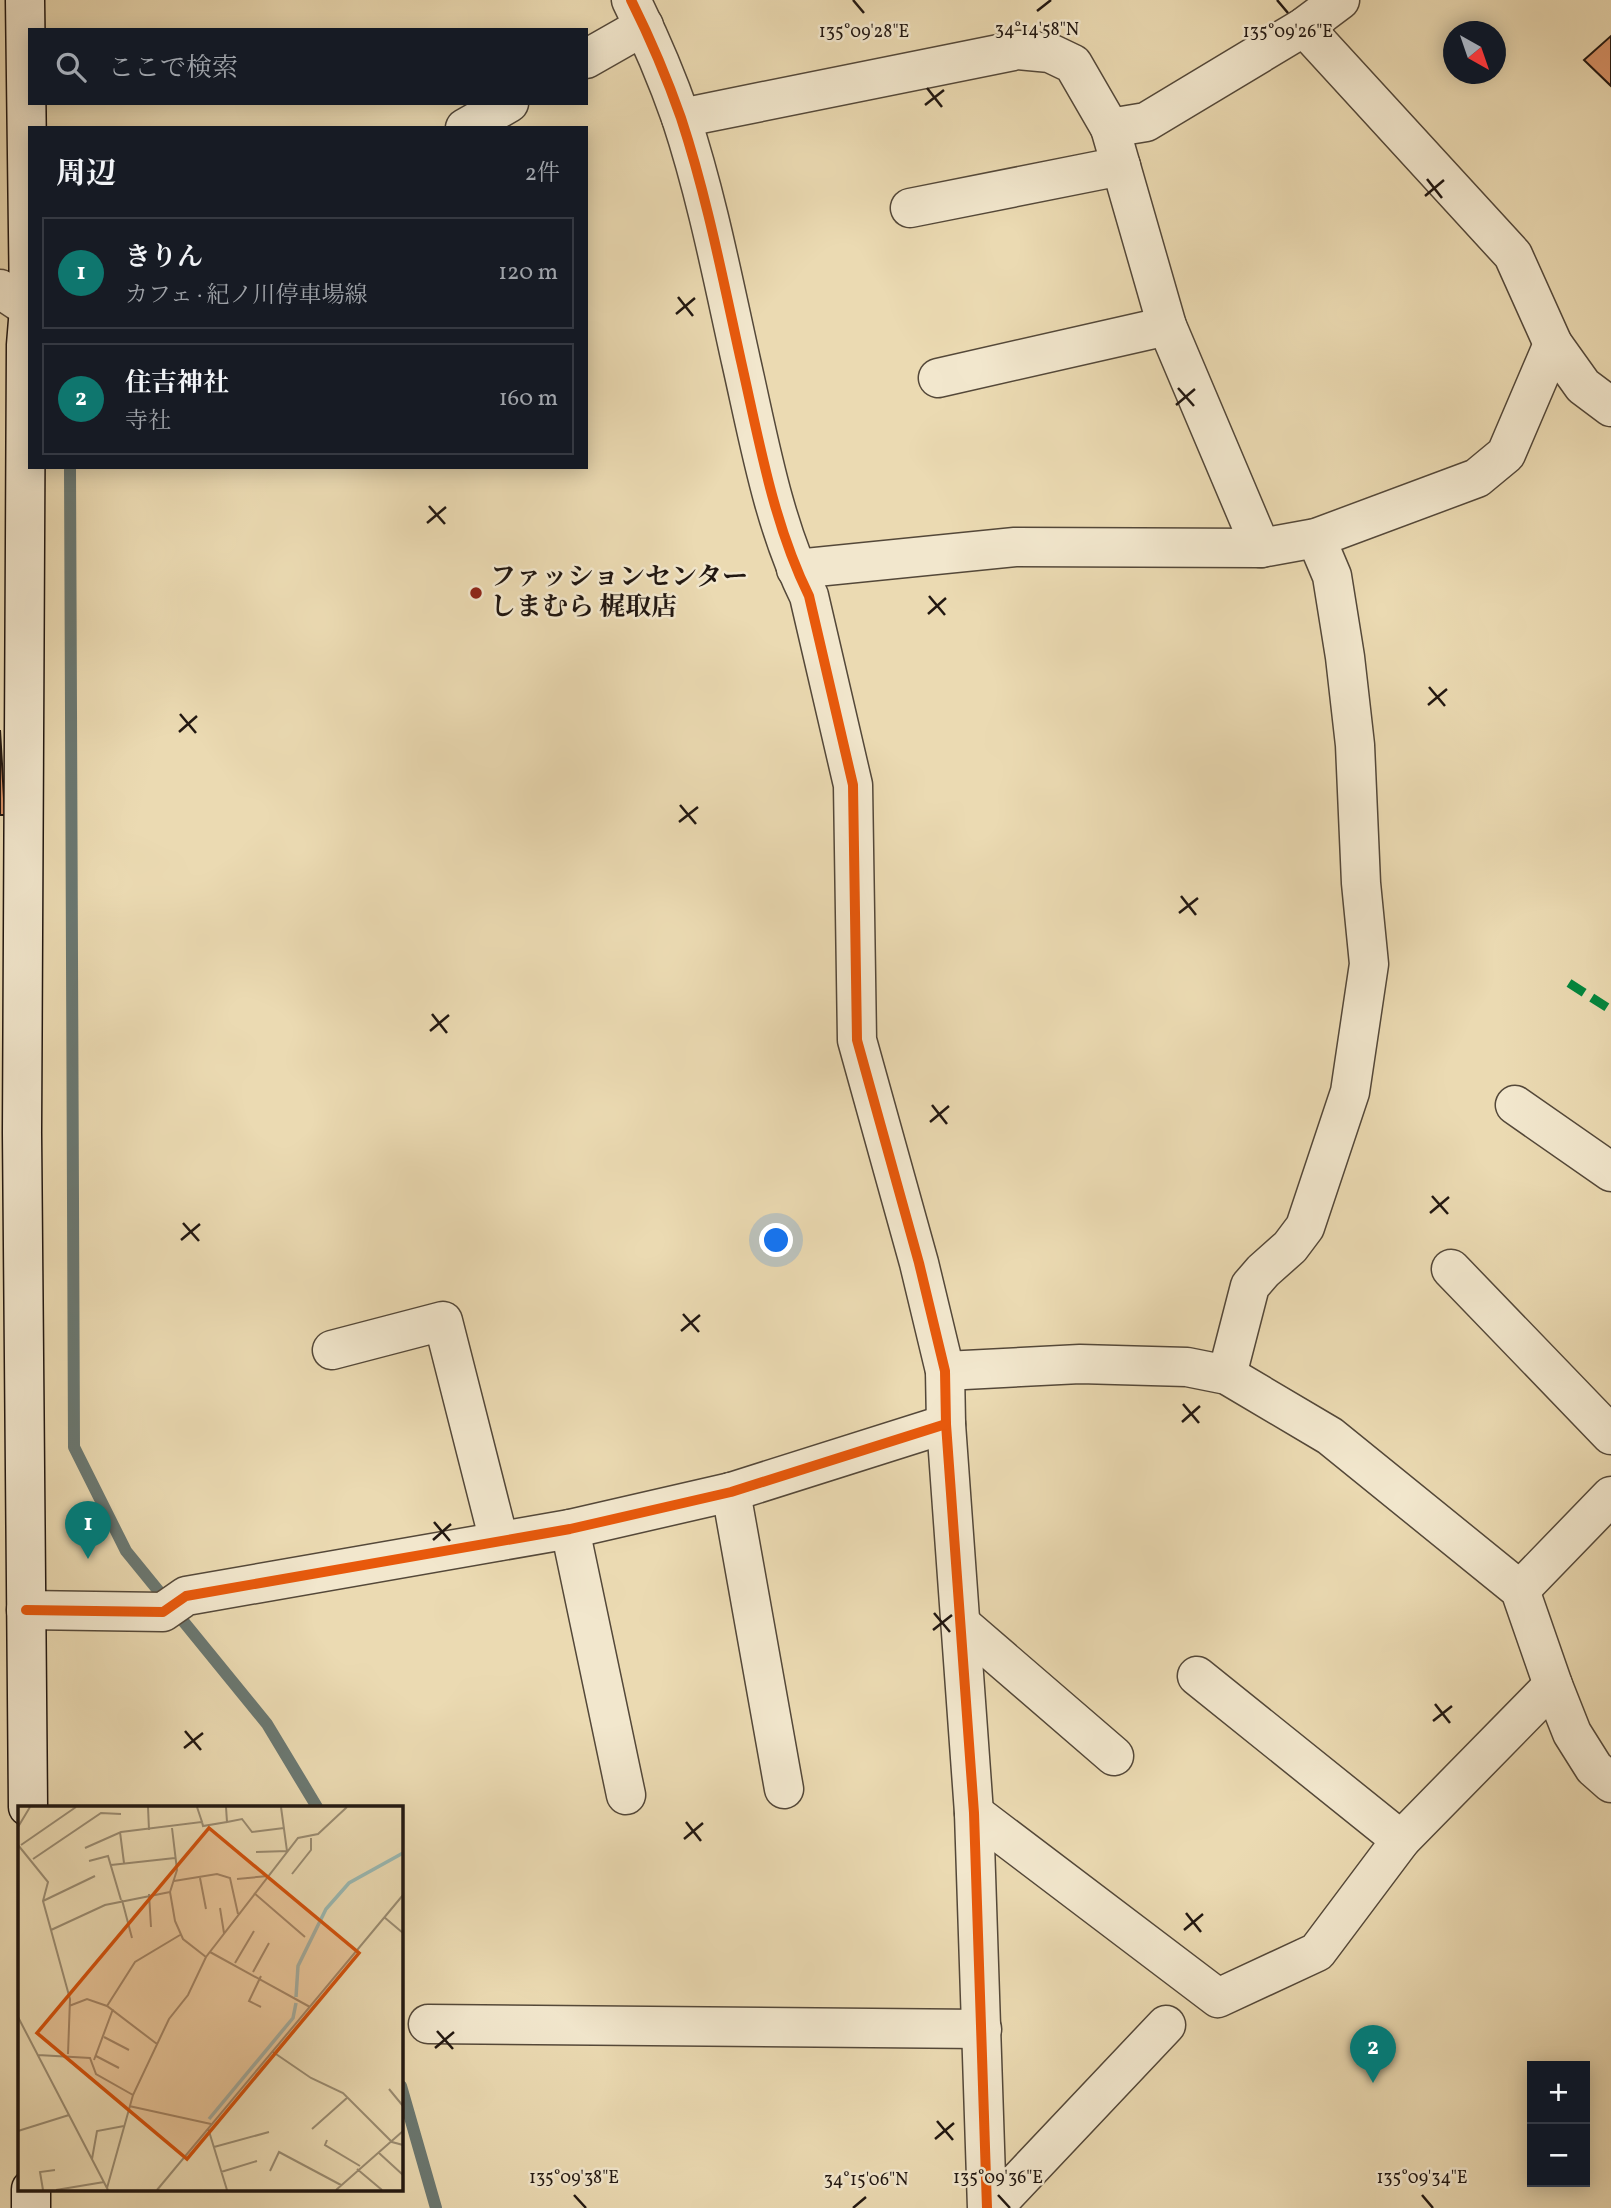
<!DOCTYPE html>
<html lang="ja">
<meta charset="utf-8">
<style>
:root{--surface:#171b24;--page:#242831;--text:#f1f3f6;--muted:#9ea1a6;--line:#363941;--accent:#0f766e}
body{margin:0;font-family:Vollkorn,"Noto Serif JP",serif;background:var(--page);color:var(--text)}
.controls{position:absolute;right:21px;bottom:21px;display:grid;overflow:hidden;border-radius:0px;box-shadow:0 4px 18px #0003}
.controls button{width:63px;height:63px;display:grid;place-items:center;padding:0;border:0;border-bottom:2px solid var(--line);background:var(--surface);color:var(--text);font:35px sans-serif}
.compass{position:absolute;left:1443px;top:21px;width:63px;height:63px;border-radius:50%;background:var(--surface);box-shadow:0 4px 18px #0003;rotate:140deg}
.you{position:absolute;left:777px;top:1241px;width:24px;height:24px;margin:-18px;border:5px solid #fff;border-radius:50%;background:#1a73e8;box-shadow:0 0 0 10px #1a73e833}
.badge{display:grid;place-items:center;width:46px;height:46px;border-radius:50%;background:var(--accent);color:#fff;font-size:23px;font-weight:700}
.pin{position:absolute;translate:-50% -58px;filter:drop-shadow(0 2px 4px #0008)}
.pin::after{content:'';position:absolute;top:37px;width:24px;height:21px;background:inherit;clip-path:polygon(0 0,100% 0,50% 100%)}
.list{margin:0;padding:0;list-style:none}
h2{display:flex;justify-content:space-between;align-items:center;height:91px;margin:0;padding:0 28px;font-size:30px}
h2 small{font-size:23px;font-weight:400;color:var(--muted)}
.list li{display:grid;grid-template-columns:46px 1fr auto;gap:21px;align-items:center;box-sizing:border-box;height:112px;margin:0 14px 14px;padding:0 14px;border:2px solid var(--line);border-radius:0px}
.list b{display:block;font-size:26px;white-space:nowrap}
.list p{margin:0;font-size:23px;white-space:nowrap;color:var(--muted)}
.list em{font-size:23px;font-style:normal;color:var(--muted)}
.icon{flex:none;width:38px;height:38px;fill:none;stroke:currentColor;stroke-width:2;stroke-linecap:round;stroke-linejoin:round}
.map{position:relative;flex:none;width:1611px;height:2208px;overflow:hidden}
.search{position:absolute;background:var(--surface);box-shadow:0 4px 18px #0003;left:28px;top:28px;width:560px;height:77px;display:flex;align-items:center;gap:18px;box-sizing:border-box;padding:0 24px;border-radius:0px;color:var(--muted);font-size:26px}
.panel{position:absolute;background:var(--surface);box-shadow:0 4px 18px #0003;left:28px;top:126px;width:560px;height:343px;border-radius:0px}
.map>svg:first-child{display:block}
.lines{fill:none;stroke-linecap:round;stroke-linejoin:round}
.stream{stroke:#6a7872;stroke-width:12}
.building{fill:#d99368;stroke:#211711;stroke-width:2}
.minor-casing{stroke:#544839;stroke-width:41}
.secondary-casing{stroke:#211711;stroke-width:41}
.minor{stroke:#f2e7cd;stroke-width:38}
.secondary{stroke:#f2e7cd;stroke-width:38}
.quiet{stroke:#00873e;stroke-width:9;stroke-dasharray:18 9;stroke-linecap:butt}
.cycleway-casing{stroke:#f2e7cd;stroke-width:15}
.cycleway{stroke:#e8590c;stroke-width:10}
.ticks{fill:none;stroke:#211711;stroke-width:2.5}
.poi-dot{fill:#8f2418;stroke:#f2e7cd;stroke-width:2.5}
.labels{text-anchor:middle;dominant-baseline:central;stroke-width:5;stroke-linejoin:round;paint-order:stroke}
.poi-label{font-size:26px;font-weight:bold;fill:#211711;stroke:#f2e7cd;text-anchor:start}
.inset-river{fill:none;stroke:#9ab9b3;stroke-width:3.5}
.inset-road{fill:none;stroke:#9a8c72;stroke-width:2}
.view{fill:#d4520c;fill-opacity:0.15;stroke:#d4520c;stroke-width:3.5}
.inset-edge{fill:none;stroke:#211711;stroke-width:3.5}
.ticks-label{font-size:18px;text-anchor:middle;fill:#211711;stroke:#f2e7cd;stroke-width:5;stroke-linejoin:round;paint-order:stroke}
</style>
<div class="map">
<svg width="1611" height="2208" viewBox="0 0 1611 2208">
<rect width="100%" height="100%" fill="#ebdab2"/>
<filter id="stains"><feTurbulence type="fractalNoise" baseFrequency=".00286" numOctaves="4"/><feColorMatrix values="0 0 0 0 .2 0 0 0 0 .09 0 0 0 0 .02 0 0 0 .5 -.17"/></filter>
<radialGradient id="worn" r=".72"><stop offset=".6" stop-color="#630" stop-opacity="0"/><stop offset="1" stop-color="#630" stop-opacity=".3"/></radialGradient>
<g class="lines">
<g class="stream">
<path d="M 70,467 L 74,1447 L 126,1551 L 267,1724 L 317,1807"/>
<path d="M 401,2086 L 436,2208"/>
</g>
</g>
<g class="building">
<path d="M 1611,36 L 1611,86 L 1584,60 Z"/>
<path d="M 0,730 L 5,815 L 0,815 Z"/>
</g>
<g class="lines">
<defs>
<g id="minor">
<path d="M 631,0 C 650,38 667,78 681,118 C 707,197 723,280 741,361 C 759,440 773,523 809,596 L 853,785 L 857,1040 L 919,1263 L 945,1371 L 946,1424 L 974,1813 L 987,2208"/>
<path d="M 1304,27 L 1513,255 L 1553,344 L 1583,386 L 1611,407"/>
<path d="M 586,59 L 644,26"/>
<path d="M 681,118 L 1018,50 L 1050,53 L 1073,64 L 1110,128 L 1146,122 L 1304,27 L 1340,0"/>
<path d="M 465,128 L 509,103"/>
<path d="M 1110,128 L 1167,326 L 1261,548"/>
<path d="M 910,208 L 1121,166"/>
<path d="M 0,289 L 29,308"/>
<path d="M 938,378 L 1167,326"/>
<path d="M 796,569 L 1015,547 L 1261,548 L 1316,538 L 1477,478 L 1506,454 L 1553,344"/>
<path d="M 1515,1105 L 1611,1172"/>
<path d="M 1451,1269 L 1611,1435"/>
<path d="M 332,1350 L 443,1321 L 499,1541"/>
<path d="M 945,1371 L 1080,1364 L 1187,1367 L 1227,1375 L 1330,1436 L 1520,1590 L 1553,1685 L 1572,1733 L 1594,1768 L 1611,1783"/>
<path d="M 1227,1375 L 1250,1286 L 1263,1271 L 1290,1247 L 1305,1227 L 1350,1092 L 1369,964 L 1361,883 L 1355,745 L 1345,657 L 1332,576 L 1316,538"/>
<path d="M 731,1492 L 784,1789"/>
<path d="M 570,1529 L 626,1795"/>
<path d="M 1520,1590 L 1611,1496"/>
<path d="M 26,1610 L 163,1612 L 186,1596 L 570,1529 L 731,1492 L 946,1424"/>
<path d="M 961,1624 L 1114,1756"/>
<path d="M 1197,1676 L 1401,1840"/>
<path d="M 974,1813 L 1218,1998 L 1317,1952 L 1401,1840 L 1553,1685"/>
<path d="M 428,2024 L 982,2029"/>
<path d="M 993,2208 L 1166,2025"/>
</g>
<g id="secondary">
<path d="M 25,0 L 29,308 L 26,345 L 22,1133 L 28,1807"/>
<path d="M 31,2189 L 31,2208"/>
</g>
</defs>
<use href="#minor" class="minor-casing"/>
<use href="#secondary" class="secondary-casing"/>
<use href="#minor" class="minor"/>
<use href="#secondary" class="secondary"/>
<path class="quiet" d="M 1569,983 L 1611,1010"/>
<defs>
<g id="cycleway">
<path d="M 631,0 C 650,38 667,78 681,118 C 707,197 723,280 741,361 C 759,440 773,523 809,596 L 853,785 L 857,1040 L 919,1263 L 945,1371 L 946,1424 L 974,1813 L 987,2208"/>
<path d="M 26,1610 L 163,1612 L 186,1596 L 570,1529 L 731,1492 L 946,1424"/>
</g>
</defs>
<use href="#cycleway" class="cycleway-casing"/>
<use href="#cycleway" class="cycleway"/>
</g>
<path class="ticks" d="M 853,0 L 864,13M 1277,0 L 1288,13M 1037,11 L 1051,0M 927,88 L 942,107M 925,105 L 944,90M 1427,179 L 1442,198M 1425,196 L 1444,180M 678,297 L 693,316M 676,314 L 695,298M 1178,388 L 1194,406M 1176,405 L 1195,389M 429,506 L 445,524M 427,523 L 446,507M 929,596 L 945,615M 928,614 L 946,598M 1429,687 L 1445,706M 1428,705 L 1447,689M 180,714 L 196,733M 179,732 L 197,716M 680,805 L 696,824M 679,822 L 698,807M 1181,896 L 1196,915M 1179,913 L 1198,898M 432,1014 L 447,1033M 430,1031 L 449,1015M 932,1105 L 947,1124M 930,1122 L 949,1106M 1432,1196 L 1448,1214M 1430,1213 L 1449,1197M 183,1223 L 199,1241M 181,1240 L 200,1224M 683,1314 L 699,1332M 681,1331 L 700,1315M 1183,1404 L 1199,1423M 1182,1422 L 1200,1406M 434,1522 L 450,1541M 433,1540 L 451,1524M 934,1613 L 950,1632M 933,1630 L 952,1615M 1435,1704 L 1450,1723M 1433,1721 L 1452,1706M 185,1731 L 201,1750M 184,1748 L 203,1733M 686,1822 L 701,1841M 684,1839 L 703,1823M 1186,1913 L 1201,1932M 1184,1930 L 1203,1914M 437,2031 L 453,2049M 435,2048 L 454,2032M 937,2121 L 953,2140M 935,2139 L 954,2123M 574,2195 L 586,2208M 998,2195 L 1010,2208M 1422,2195 L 1433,2208M 853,2208 L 866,2197"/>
<circle class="poi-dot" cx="476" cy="593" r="7"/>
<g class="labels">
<g class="poi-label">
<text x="490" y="578">ファッションセンター<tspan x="490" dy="30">しまむら 梶取店</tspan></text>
</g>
</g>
<g transform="translate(18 1806)">
<rect width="385" height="385" fill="#ebdab2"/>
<path class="inset-river" d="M 278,191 L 280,160 L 308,103 L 331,77 L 385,47M 191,313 L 275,212 L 278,197"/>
<path class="inset-road" d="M 130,1 L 131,24M 208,1 L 209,16 L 224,13 L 234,26 L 266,22M 184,16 L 185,20 L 209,16M 0,21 L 12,1M 154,22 L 159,64 L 152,86 L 157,115 L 165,133 L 188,151M 102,26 L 106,57M 0,39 L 30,76 L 25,95 L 52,193 L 50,248M 3,39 L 58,1M 67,42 L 103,26 L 184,16 L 179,1M 238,46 L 269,45 L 263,1M 15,53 L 83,7 L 103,8M 71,55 L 90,50 L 103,94M 93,59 L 157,52M 274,68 L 293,44 L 293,32M 182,72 L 188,103M 219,73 L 250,70M 156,75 L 199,68 L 212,72 L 220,108M 236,87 L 287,131M 131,88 L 133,121M 104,94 L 114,132M 25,95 L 77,70M 202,102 L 206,127M 366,111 L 385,127M 33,124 L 87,99 L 152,86M 192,146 L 292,201M 217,157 L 236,125M 235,166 L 251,137M 243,170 L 231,195 L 243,201M 51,200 L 69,193 L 89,200 L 139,238M 89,200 L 117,156 L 162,129M 0,211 L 90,384M 86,231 L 111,244M 255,246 L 293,272 L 325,287 L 374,336 L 385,339M 20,249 L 72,252 L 78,268 L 115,289M 78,250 L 101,262M 76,254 L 95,203M 371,283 L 385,300M 111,300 L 193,318M 190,322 L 209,384M 294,323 L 330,291M 0,325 L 51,309M 309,334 L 307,339 L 342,360M 196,341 L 251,326M 361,347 L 385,369M 74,353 L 79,325 L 106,320M 339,363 L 364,384M 252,365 L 261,346 L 323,379M 203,366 L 239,355M 89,382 L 115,289 L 151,213 L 170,189 L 188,151 L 280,32 L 300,28 L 329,1M 25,384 L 22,366 L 37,364M 38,384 L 86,376M 139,384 L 385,89M 318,384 L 385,325"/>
<path class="view" d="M 191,22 L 341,147 L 169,353 L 19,227 Z"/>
<rect width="385" height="385" class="inset-edge"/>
</g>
<g class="ticks-label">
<text x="1037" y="35">34°14'58"N</text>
<text x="864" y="37">135°09'28"E</text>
<text x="1288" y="37">135°09'26"E</text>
<text x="574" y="2183">135°09'38"E</text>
<text x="998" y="2183">135°09'36"E</text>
<text x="1422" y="2183">135°09'34"E</text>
<text x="866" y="2185">34°15'06"N</text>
</g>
<rect width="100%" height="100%" filter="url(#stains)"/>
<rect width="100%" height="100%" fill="url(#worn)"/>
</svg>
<div class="controls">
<button>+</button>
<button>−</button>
</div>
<svg class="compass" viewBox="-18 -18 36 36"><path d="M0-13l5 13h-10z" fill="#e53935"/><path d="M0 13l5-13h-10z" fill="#9ea1a6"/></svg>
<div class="you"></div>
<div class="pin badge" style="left:88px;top:1559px">1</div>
<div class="pin badge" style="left:1373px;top:2083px">2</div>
<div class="search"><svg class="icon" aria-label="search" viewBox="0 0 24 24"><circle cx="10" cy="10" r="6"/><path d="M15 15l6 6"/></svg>ここで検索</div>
<section class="panel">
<h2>周辺<small>2件</small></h2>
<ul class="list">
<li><span class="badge">1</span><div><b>きりん</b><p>カフェ · 紀ノ川停車場線</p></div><em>120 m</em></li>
<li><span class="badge">2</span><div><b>住吉神社</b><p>寺社</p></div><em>160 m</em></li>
</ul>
</section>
</div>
